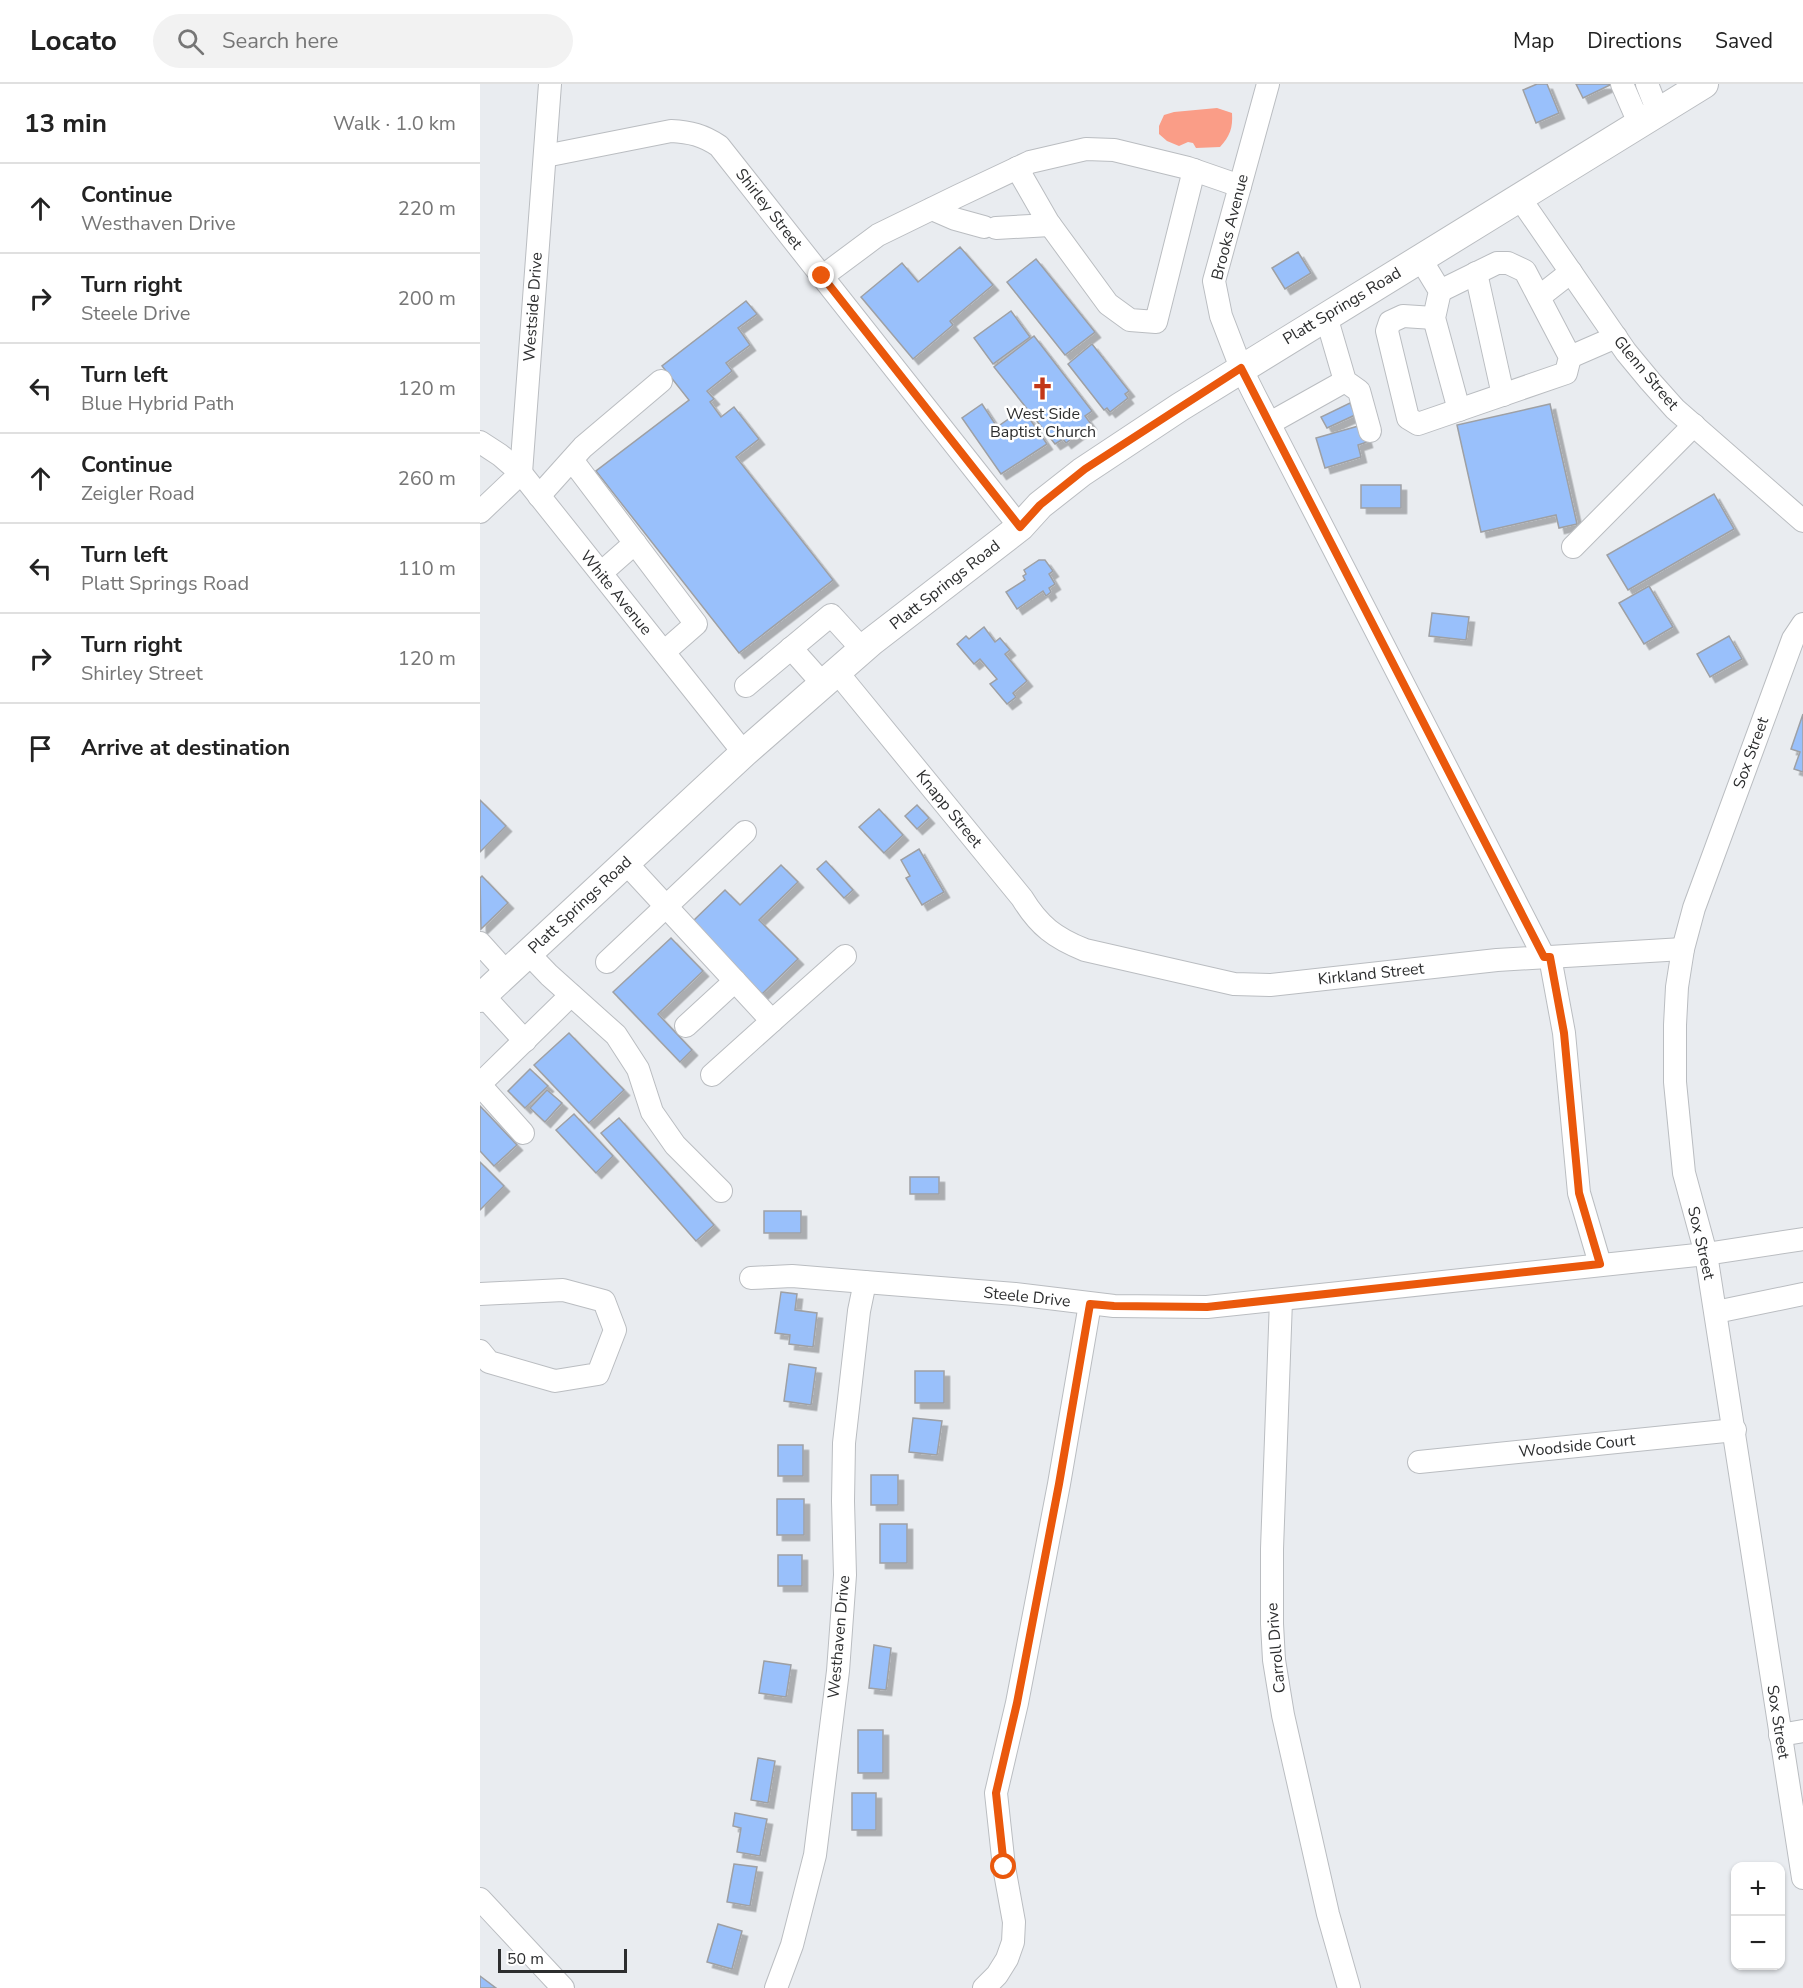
<!DOCTYPE html>
<meta charset="utf-8">
<style>
:root{--surface:#fff;--page:#f2f2f2;--text:#222;--muted:#767676;--line:#e0e0e0}
body{margin:0;font-family:"Nunito Sans",sans-serif;background:var(--page);color:var(--text)}
.controls{position:absolute;right:18px;bottom:18px;display:grid;overflow:hidden;border-radius:12px;box-shadow:0 2px 4px #0004}
.controls button{width:54px;height:54px;display:grid;place-items:center;padding:0;border:0;border-bottom:2px solid var(--line);background:var(--surface);color:var(--text);font:30px sans-serif}
.scale{position:absolute;left:18px;bottom:15px;width:129px;box-sizing:border-box;padding-left:6px;border:3px solid #2d2e2f;border-top:0;font-size:16px;line-height:21px;white-space:nowrap;color:#2d2e2f;-webkit-text-stroke:4px #fff;paint-order:stroke}
.stop{position:absolute;width:18px;height:18px;margin:-14px;border:4px solid #ea580c;border-radius:50%;background:#fff}
.stop.end{background:#ea580c;border-color:#fff;box-shadow:0 2px 6px #0008}
.list{margin:0;padding:0;list-style:none}
h2{display:flex;justify-content:space-between;align-items:center;height:78px;margin:0;padding:0 24px;font-size:26px}
h2 small{font-size:20px;font-weight:400;color:var(--muted)}
.list li{display:grid;grid-template-columns:39px 1fr auto;gap:18px;align-items:center;box-sizing:border-box;height:90px;padding:0 24px;border-top:2px solid var(--line)}
.list b{display:block;font-size:22px;white-space:nowrap}
.list p{margin:0;font-size:20px;white-space:nowrap;color:var(--muted)}
.list em{font-size:20px;font-style:normal;color:var(--muted)}
.icon{flex:none;width:33px;height:33px;fill:none;stroke:currentColor;stroke-width:2;stroke-linecap:round;stroke-linejoin:round}
.map{position:relative;flex:none;width:1323px;height:1904px;overflow:hidden}
header{display:flex;align-items:center;gap:36px;box-sizing:border-box;height:84px;padding:0 30px;background:var(--surface);border-bottom:2px solid var(--line)}
header strong{font-size:28px}
nav{display:flex;gap:33px;margin-inline-start:auto;font-size:21px}
.search{width:420px;height:54px;background:var(--page);display:flex;align-items:center;gap:15px;box-sizing:border-box;padding:0 21px;border-radius:33px;color:var(--muted);font-size:22px}
main{display:flex}
aside{flex:1;background:var(--surface)}
.map>svg:first-child{display:block}
.water{fill:#fa9d87}
.building{fill:#99c0fb;stroke:#9ea0a4;stroke-width:1.5;filter:url(#shadow)}
.lines{fill:none;stroke-linecap:round;stroke-linejoin:round}
.minor-casing{stroke:#babdc1;stroke-width:24}
.major-casing{stroke:#babdc1;stroke-width:30}
.minor{stroke:#fff;stroke-width:22}
.major{stroke:#fff;stroke-width:28}
.route{stroke:#ea580c;stroke-width:8}
.labels{text-anchor:middle;dominant-baseline:central;stroke-width:5;stroke-linejoin:round;paint-order:stroke}
.street-label{font-size:16px;fill:#2d2e2f;stroke:#fff}
.poi-label{font-size:16px;fill:#2d2e2f;stroke:#fff}
</style>
<header>
<strong>Locato</strong>
<div class="search"><svg class="icon" aria-label="search" viewBox="0 0 24 24"><circle cx="10" cy="10" r="6"/><path d="M15 15l6 6"/></svg>Search here</div>
<nav><a>Map</a><a>Directions</a><a>Saved</a></nav>
</header>
<main>
<aside>
<h2>13 min<small>Walk · 1.0 km</small></h2>
<ul class="list">
<li><svg class="icon" aria-label="ahead" viewBox="0 0 24 24"><path d="M12 20V5M6 11l6-6 6 6"/></svg><div><b>Continue</b><p>Westhaven Drive</p></div><em>220 m</em></li>
<li><svg class="icon" aria-label="right" viewBox="0 0 24 24"><path d="M7 20v-9h11M14 6l5 5-5 5"/></svg><div><b>Turn right</b><p>Steele Drive</p></div><em>200 m</em></li>
<li><svg class="icon" aria-label="left" viewBox="0 0 24 24"><path d="M17 20v-9H6M10 6l-5 5 5 5"/></svg><div><b>Turn left</b><p>Blue Hybrid Path</p></div><em>120 m</em></li>
<li><svg class="icon" aria-label="ahead" viewBox="0 0 24 24"><path d="M12 20V5M6 11l6-6 6 6"/></svg><div><b>Continue</b><p>Zeigler Road</p></div><em>260 m</em></li>
<li><svg class="icon" aria-label="left" viewBox="0 0 24 24"><path d="M17 20v-9H6M10 6l-5 5 5 5"/></svg><div><b>Turn left</b><p>Platt Springs Road</p></div><em>110 m</em></li>
<li><svg class="icon" aria-label="right" viewBox="0 0 24 24"><path d="M7 20v-9h11M14 6l5 5-5 5"/></svg><div><b>Turn right</b><p>Shirley Street</p></div><em>120 m</em></li>
<li><svg class="icon" aria-label="arrive" viewBox="0 0 24 24"><path d="M6 21V4h12l-3 4 3 4H6"/></svg><div><b>Arrive at destination</b></div></li>
</ul>
</aside>
<div class="map">
<svg width="1323" height="1904" viewBox="0 0 1323 1904">
<defs>
<filter id="shadow"><feDropShadow dx="5.5" dy="5.5" stdDeviation="0" flood-color="#0004"/></filter>
</defs>
<rect width="100%" height="100%" fill="#e9ecf0"/>
<path class="water" d="M 737,24 L 752,29 C 753,44 750,52 740,63 L 716,64 L 713,59 L 708,58 L 699,62 L 687,57 L 679,50 L 679,42 L 684,31 L 694,28 Z"/>
<g class="building">
<path d="M 1057,0 L 1067,0 L 1079,29 L 1056,39 L 1043,6 Z"/>
<path d="M 1096,0 L 1132,0 L 1103,14 Z"/>
<path d="M 480,163 L 513,201 L 470,237 L 473,241 L 433,275 L 381,213 L 422,179 L 438,198 Z"/>
<path d="M 818,168 L 831,189 L 805,205 L 792,184 Z"/>
<path d="M 556,175 L 615,248 L 585,271 L 527,198 Z"/>
<path d="M 266,217 L 277,230 L 258,244 L 270,261 L 246,279 L 252,287 L 227,307 L 234,315 L 230,318 L 241,333 L 254,323 L 279,355 L 256,373 L 353,496 L 259,569 L 116,387 L 209,316 L 182,282 Z"/>
<path d="M 531,227 L 550,253 L 513,280 L 494,254 Z"/>
<path d="M 554,252 L 612,327 L 605,332 L 611,340 L 586,359 L 583,355 L 575,360 L 514,283 Z"/>
<path d="M 612,260 L 649,307 L 645,310 L 648,314 L 630,328 L 627,324 L 624,326 L 588,280 Z"/>
<path d="M 870,319 L 875,331 L 847,344 L 841,333 Z"/>
<path d="M 502,320 L 517,343 L 543,325 L 567,360 L 521,390 L 482,334 Z"/>
<path d="M 1070,320 L 1097,440 L 1079,444 L 1076,431 L 1001,448 L 977,341 Z"/>
<path d="M 882,341 L 887,358 L 878,361 L 881,373 L 845,384 L 836,354 Z"/>
<rect x="881" y="401" width="40" height="23"/>
<path d="M 1234,410 L 1254,445 L 1148,506 L 1127,471 Z"/>
<path d="M 559,476 L 565,476 L 573,487 L 569,490 L 575,500 L 569,504 L 571,508 L 566,512 L 563,507 L 537,525 L 526,508 L 545,496 L 543,492 L 546,490 L 544,486 Z"/>
<path d="M 1169,502 L 1193,543 L 1164,560 L 1139,519 Z"/>
<path d="M 952,529 L 989,533 L 986,556 L 949,552 Z"/>
<path d="M 504,543 L 515,558 L 520,554 L 530,566 L 525,570 L 547,597 L 533,609 L 536,613 L 527,620 L 510,600 L 517,595 L 500,575 L 494,580 L 477,560 L 486,552 L 489,555 Z"/>
<path d="M 1249,552 L 1262,575 L 1230,593 L 1217,570 Z"/>
<path d="M 1323,630 L 1323,688 L 1314,685 L 1320,668 L 1311,665 Z"/>
<path d="M 0,716 L 26,742 L 0,768 Z"/>
<path d="M 437,721 L 449,734 L 437,745 L 425,732 Z"/>
<path d="M 399,725 L 423,751 L 404,769 L 379,743 Z"/>
<path d="M 439,765 L 464,808 L 442,821 L 426,794 L 430,792 L 421,776 Z"/>
<path d="M 346,777 L 373,806 L 364,814 L 337,785 Z"/>
<path d="M 301,781 L 318,798 L 279,836 L 318,875 L 282,910 L 211,839 L 245,806 L 260,821 Z"/>
<path d="M 2,792 L 28,819 L 1,845 L 0,794 Z"/>
<path d="M 191,854 L 223,887 L 178,930 L 212,966 L 200,978 L 133,908 Z"/>
<path d="M 89,949 L 144,1006 L 109,1039 L 54,981 Z"/>
<path d="M 50,985 L 68,1002 L 45,1024 L 28,1007 Z"/>
<path d="M 67,1006 L 82,1019 L 65,1038 L 50,1024 Z"/>
<path d="M 0,1022 L 37,1061 L 14,1082 L 0,1067 Z"/>
<path d="M 94,1030 L 133,1072 L 116,1089 L 76,1046 Z"/>
<path d="M 139,1034 L 234,1141 L 216,1157 L 121,1049 Z"/>
<path d="M 0,1078 L 24,1102 L 0,1126 Z"/>
<rect x="430" y="1093" width="29" height="17"/>
<rect x="284" y="1127" width="37" height="22"/>
<path d="M 301,1208 L 317,1210 L 315,1226 L 337,1229 L 333,1263 L 309,1260 L 310,1251 L 295,1249 Z"/>
<path d="M 309,1280 L 336,1284 L 331,1321 L 304,1317 Z"/>
<rect x="435" y="1287" width="29" height="32"/>
<path d="M 433,1334 L 462,1337 L 457,1371 L 429,1368 Z"/>
<rect x="298" y="1361" width="25" height="31"/>
<rect x="391" y="1391" width="27" height="30"/>
<rect x="297" y="1415" width="27" height="36"/>
<rect x="400" y="1440" width="27" height="39"/>
<rect x="298" y="1471" width="24" height="31"/>
<path d="M 394,1561 L 411,1564 L 406,1606 L 389,1604 Z"/>
<path d="M 284,1577 L 311,1581 L 306,1613 L 279,1609 Z"/>
<rect x="378" y="1646" width="25" height="43"/>
<path d="M 278,1674 L 295,1677 L 288,1719 L 271,1716 Z"/>
<rect x="372" y="1709" width="24" height="37"/>
<path d="M 255,1729 L 287,1735 L 280,1772 L 257,1768 L 261,1744 L 253,1742 Z"/>
<path d="M 254,1780 L 277,1783 L 270,1822 L 247,1818 Z"/>
<path d="M 238,1840 L 262,1847 L 252,1885 L 227,1878 Z"/>
<path d="M 0,1892 L 16,1904 L 0,1904 Z"/>
</g>
<g class="lines">
<defs>
<g id="minor">
<path d="M 788,0 L 734,197 L 741,232 L 761,284 L 775,312 L 1064,873"/>
<path d="M 1142,0 L 1159,39"/>
<path d="M 1167,0 L 1178,28"/>
<path d="M 65,72 L 191,47 C 210,48 223,51 239,62 L 540,443"/>
<path d="M 537,84 L 568,138 L 628,220 L 650,236 L 676,238 L 714,86"/>
<path d="M 1039,113 L 1146,268 L 1170,297 L 1195,325 L 1323,437"/>
<path d="M 452,125 L 475,135 L 504,143"/>
<path d="M 516,144 L 570,141"/>
<path d="M 940,174 L 960,207 L 954,234 L 979,326"/>
<path d="M 996,189 L 1023,311"/>
<path d="M 343,192 L 398,151 L 478,112 L 550,78 L 606,65 L 634,66 L 708,84 L 760,102"/>
<path d="M 1059,213 L 1091,188"/>
<path d="M 846,232 L 865,297 L 879,307 L 890,347"/>
<path d="M 954,234 L 923,232 L 910,238 L 907,247 L 928,334 L 938,340 L 1086,289 L 1090,273 L 1045,187 L 1028,179 L 1017,179 L 960,207"/>
<path d="M 1090,273 L 1136,253"/>
<path d="M 790,339 L 865,297"/>
<path d="M 0,358 L 20,371 L 41,389 L 264,669"/>
<path d="M 92,376 L 216,540 L 184,568"/>
<path d="M 59,412 L 103,363 L 181,297"/>
<path d="M 0,428 L 41,389 L 70,0"/>
<path d="M 1093,463 L 1214,341"/>
<path d="M 121,489 L 155,459"/>
<path d="M 1323,540 L 1313,555 L 1214,824 L 1203,865 L 1197,903 L 1195,941 L 1195,998 L 1204,1089 L 1226,1170 L 1323,1794"/>
<path d="M 311,564 L 343,600"/>
<path d="M 357,588 L 542,814 C 559,842 575,854 605,866 L 754,900 L 790,901 L 1017,876 L 1203,865"/>
<path d="M 266,602 L 351,531 L 382,565"/>
<path d="M 146,779 L 292,937 L 365,872"/>
<path d="M 0,859 L 27,889"/>
<path d="M 48,869 L 69,891 L 136,951 L 158,985 L 172,1028 L 195,1061 L 241,1107"/>
<path d="M 1070,873 L 1084,949 L 1099,1109 L 1120,1180"/>
<path d="M 127,878 L 265,748"/>
<path d="M 0,908 L 45,957"/>
<path d="M 206,942 L 255,897"/>
<path d="M 232,991 L 292,937"/>
<path d="M 0,1000 L 91,911"/>
<path d="M 0,1001 L 43,1049"/>
<path d="M 271,1194 L 312,1192 L 385,1198 L 535,1210 L 634,1222 L 727,1223 L 1226,1170 L 1323,1155"/>
<path d="M 0,1210 L 83,1206 L 124,1217 L 135,1246 L 118,1290 L 75,1297 L 9,1278 L 0,1267"/>
<path d="M 801,1216 L 792,1465 L 792,1540 L 794,1576 L 803,1631 L 848,1830 L 869,1904"/>
<path d="M 1236,1228 L 1323,1210"/>
<path d="M 939,1378 L 1255,1346"/>
<path d="M 1300,1651 L 1323,1647"/>
<path d="M 0,1815 L 83,1904"/>
<path d="M 296,1904 L 312,1861 L 335,1771 L 358,1587 L 365,1491 L 363,1417 L 364,1359 L 379,1227 L 385,1198"/>
<path d="M 504,1904 L 517,1891 L 527,1875 L 533,1858 L 534,1838 L 524,1783 L 516,1709 L 537,1619 L 579,1400 L 610,1220"/>
</g>
<path id="major" d="M 0,914 L 264,669 L 391,558 L 540,443 L 560,421 L 602,388 L 700,323 L 1224,0"/>
</defs>
<use href="#minor" class="minor-casing"/>
<use href="#major" class="major-casing"/>
<use href="#minor" class="minor"/>
<use href="#major" class="major"/>
</g>
<g class="lines">
<path class="route" d="M 342,192 L 540,443 L 560,421 L 605,385 L 761,284 L 1064,873 L 1070,873 L 1084,949 L 1099,1109 L 1120,1180 L 727,1223 L 634,1222 L 610,1220 L 579,1400 L 537,1619 L 516,1709 L 524,1783"/>
</g>
<defs>
<symbol id="church-bare" viewBox="-9 -9 18 18"><path d="M-1.2-6h2.4v3.5h3.3v2.4h-3.3V6h-2.4V-.1h-3.3v-2.4h3.3Z" fill="#c23718" stroke="#fff" stroke-width="2.5" paint-order="stroke"/></symbol>
</defs>
<g fill-rule="evenodd">
<use href="#church-bare" x="546" y="288" width="33" height="33"/>
</g>
<g class="labels">
<g class="street-label">
<text transform="translate(289 125) rotate(52)">Shirley Street</text>
<text transform="translate(750 143) rotate(-76)">Brooks Avenue</text>
<text transform="translate(862 222) rotate(-31)">Platt Springs Road</text>
<text transform="translate(53 223) rotate(-86)">Westside Drive</text>
<text transform="translate(1166 289) rotate(50)">Glenn Street</text>
<text transform="translate(465 501) rotate(-38)">Platt Springs Road</text>
<text transform="translate(136 509) rotate(51)">White Avenue</text>
<text transform="translate(1271 669) rotate(-70)">Sox Street</text>
<text transform="translate(469 725) rotate(51)">Knapp Street</text>
<text transform="translate(100 821) rotate(-43)">Platt Springs Road</text>
<text transform="translate(891 890) rotate(-6)">Kirkland Street</text>
<text transform="translate(1221 1159) rotate(77)">Sox Street</text>
<text transform="translate(547 1213) rotate(6)">Steele Drive</text>
<text transform="translate(1097 1362) rotate(-6)">Woodside Court</text>
<text transform="translate(359 1553) rotate(-85)">Westhaven Drive</text>
<text transform="translate(796 1564) rotate(-95)">Carroll Drive</text>
<text transform="translate(1298 1638) rotate(81)">Sox Street</text>
</g>
<g class="poi-label">
<text x="563" y="330">West Side<tspan x="563" dy="18">Baptist Church</tspan></text>
</g>
</g>
</svg>
<div class="controls">
<button>+</button>
<button>−</button>
</div>
<div class="scale">50 m</div>
<div class="stop" style="left:524px;top:1783px"></div>
<div class="stop end" style="left:342px;top:192px"></div>
</div>
</main>
